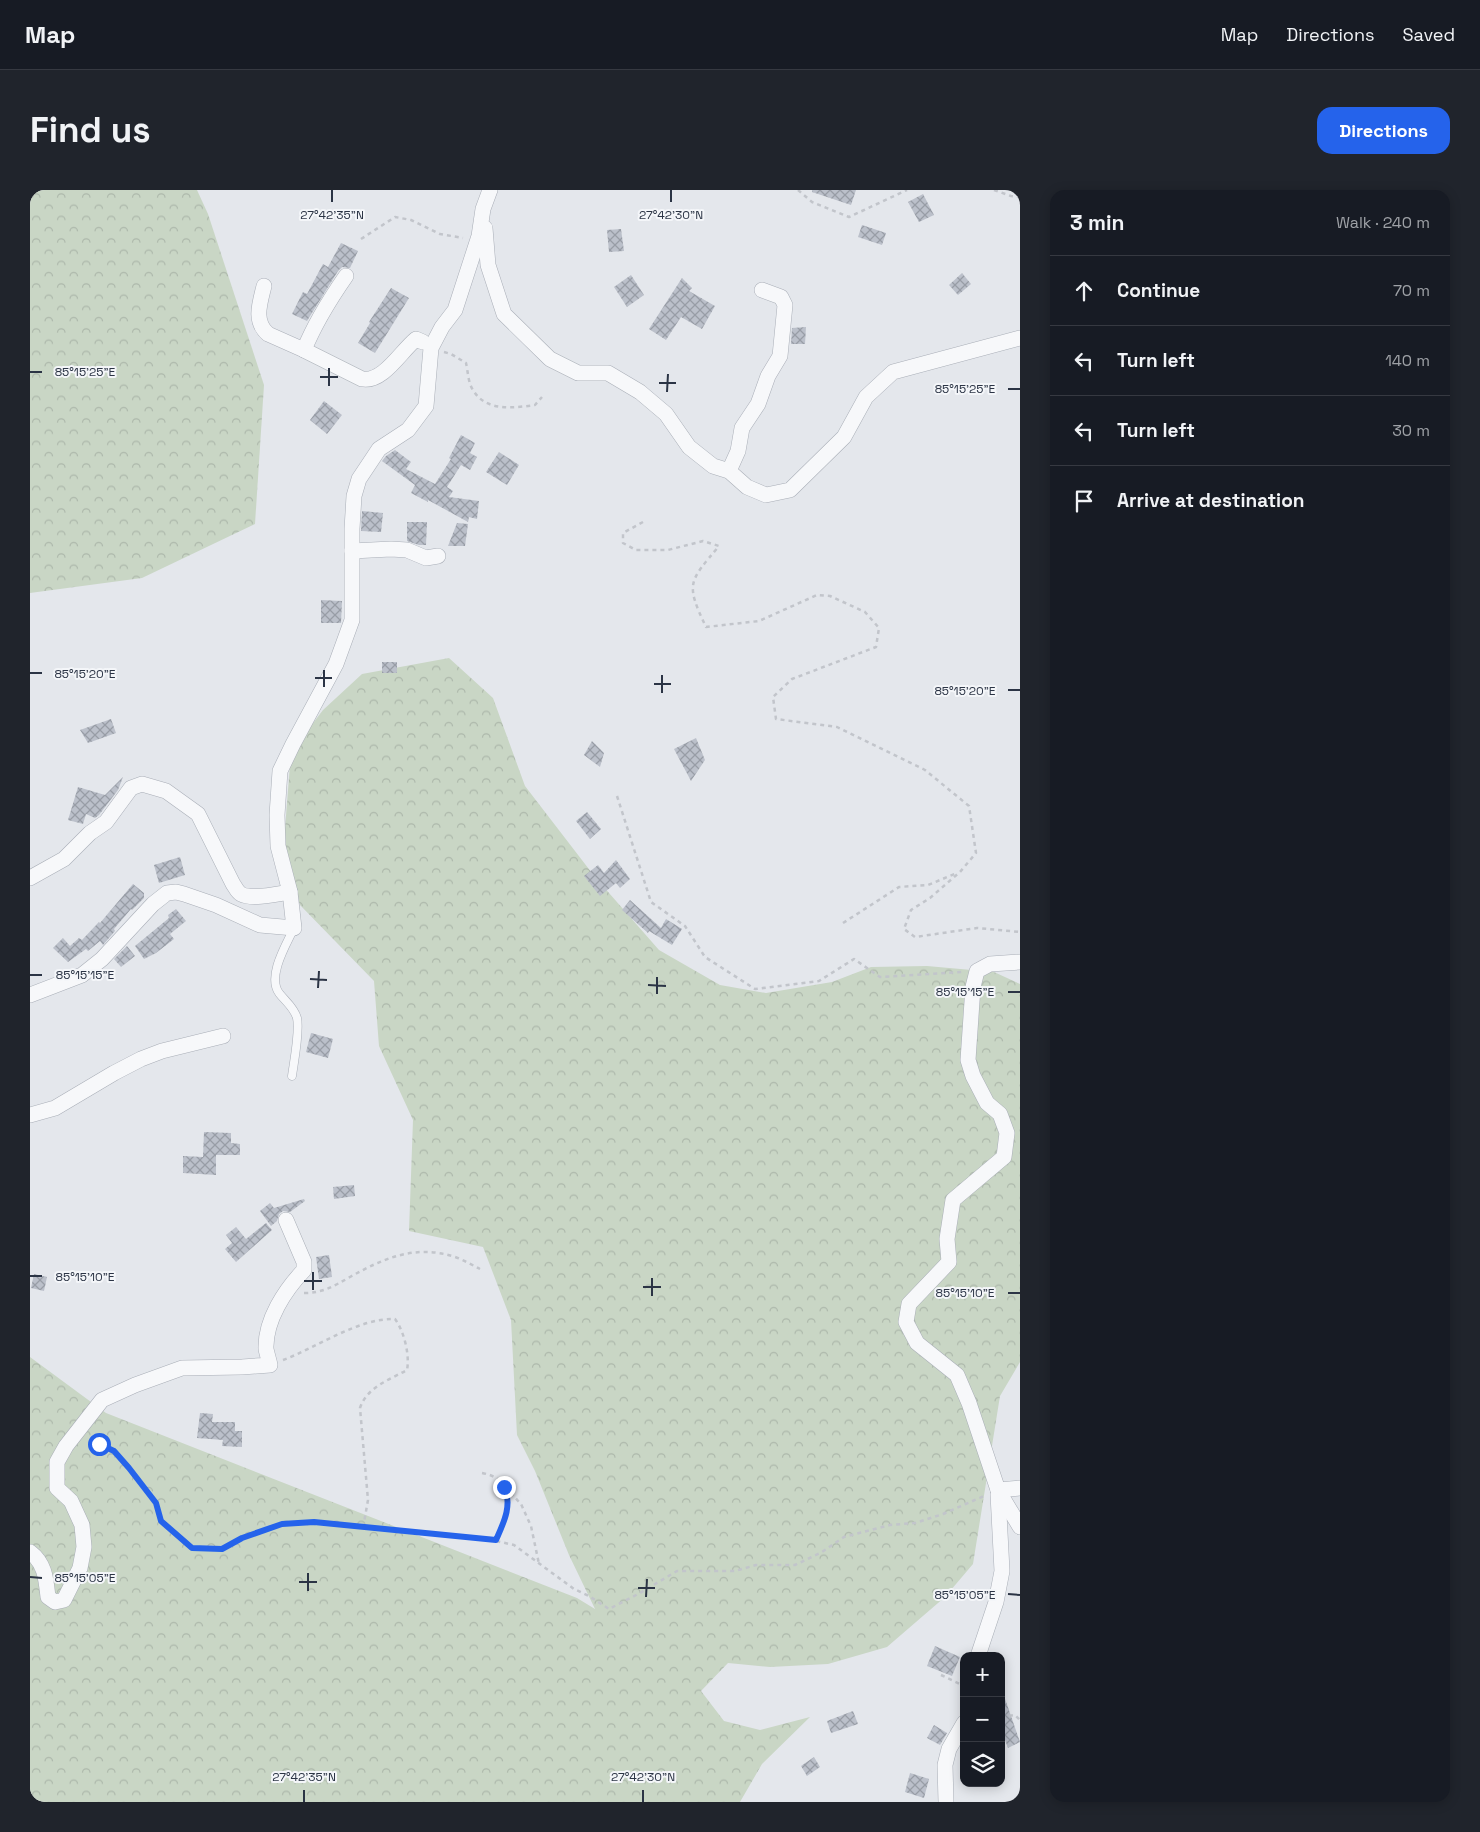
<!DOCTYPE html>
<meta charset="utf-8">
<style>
:root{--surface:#171b24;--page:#20242c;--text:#f1f3f6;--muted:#9ea1a6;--line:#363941;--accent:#2563eb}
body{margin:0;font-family:"Space Grotesk",sans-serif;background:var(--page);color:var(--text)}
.controls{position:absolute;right:15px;bottom:15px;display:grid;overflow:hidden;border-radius:10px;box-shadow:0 2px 12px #0003}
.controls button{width:45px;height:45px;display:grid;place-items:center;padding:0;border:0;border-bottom:1px solid var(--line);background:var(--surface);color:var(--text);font:25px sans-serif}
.stop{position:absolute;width:15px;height:15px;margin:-11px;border:4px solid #2563eb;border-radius:50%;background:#fff}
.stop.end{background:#2563eb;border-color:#fff;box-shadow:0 1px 5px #0008}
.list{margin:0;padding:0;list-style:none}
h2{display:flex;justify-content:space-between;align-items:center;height:65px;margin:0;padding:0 20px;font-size:21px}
h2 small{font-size:16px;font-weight:400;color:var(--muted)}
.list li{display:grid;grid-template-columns:32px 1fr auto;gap:15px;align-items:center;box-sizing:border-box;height:70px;padding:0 20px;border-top:1px solid var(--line)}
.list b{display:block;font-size:19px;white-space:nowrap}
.list em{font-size:16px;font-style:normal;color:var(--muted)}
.icon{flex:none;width:28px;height:28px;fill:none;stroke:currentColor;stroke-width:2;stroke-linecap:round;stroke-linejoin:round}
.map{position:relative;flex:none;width:990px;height:1612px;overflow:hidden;border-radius:15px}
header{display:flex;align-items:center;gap:30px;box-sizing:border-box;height:70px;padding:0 25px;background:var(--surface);border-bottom:1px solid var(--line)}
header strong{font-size:24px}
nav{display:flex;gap:28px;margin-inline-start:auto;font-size:18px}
.intro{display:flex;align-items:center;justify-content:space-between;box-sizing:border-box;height:120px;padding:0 30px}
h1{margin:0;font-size:35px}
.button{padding:12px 22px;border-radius:15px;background:var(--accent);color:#fff;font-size:18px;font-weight:700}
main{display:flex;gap:30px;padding:0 30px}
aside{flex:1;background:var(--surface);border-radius:15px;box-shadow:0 2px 12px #0003}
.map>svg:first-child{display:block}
.forest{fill:url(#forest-crowns)}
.building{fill:url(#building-cross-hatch)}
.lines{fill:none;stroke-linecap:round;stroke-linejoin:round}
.service-casing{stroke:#a9aeb7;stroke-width:9}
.minor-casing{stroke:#a9aeb7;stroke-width:16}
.path{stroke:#c2c5cb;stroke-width:2.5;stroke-dasharray:4 4;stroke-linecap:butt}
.service{stroke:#f7f8fa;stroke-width:8}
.minor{stroke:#f7f8fa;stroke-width:15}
.route{stroke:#2563eb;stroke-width:6}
.ticks{fill:none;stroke:#2b3445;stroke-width:2}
.ticks-label{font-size:12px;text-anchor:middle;fill:#2b3445;stroke:#f4f6f9;stroke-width:4;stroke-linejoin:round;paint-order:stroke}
</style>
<header>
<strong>Map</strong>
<nav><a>Map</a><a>Directions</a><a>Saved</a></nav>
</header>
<div class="intro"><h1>Find us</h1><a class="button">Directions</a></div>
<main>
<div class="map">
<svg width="990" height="1612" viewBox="0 0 990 1612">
<defs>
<pattern id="forest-crowns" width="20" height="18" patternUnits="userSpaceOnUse" patternTransform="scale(1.25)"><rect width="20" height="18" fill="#c9d6c5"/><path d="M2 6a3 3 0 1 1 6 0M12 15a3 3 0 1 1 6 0" fill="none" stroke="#adb8ab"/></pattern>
<pattern id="building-cross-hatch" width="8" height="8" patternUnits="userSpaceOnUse" patternTransform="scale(1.25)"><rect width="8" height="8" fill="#bbc0ca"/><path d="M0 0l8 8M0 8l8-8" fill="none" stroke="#989da6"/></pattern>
</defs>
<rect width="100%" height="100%" fill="#e4e7ec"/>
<g class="forest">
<path d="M 0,0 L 167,0 L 178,24 L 234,195 L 225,334 L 112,388 L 0,403 Z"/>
<path d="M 419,468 L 463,508 L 495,596 L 565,687 L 629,760 L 690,795 L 736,803 L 802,792 L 841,777 L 897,776 L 964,782 L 990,794 L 990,1172 L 970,1206 L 943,1374 L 915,1407 L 857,1457 L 798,1474 L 740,1477 L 698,1473 L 671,1501 L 694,1531 L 730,1540 L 780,1527 L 732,1574 L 710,1612 L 0,1612 L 0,1167 L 76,1223 L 547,1408 L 565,1419 L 539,1365 L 505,1281 L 487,1245 L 481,1130 L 453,1057 L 379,1041 L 383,930 L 349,856 L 344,791 L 270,715 L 253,664 L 261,562 L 293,520 L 332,484 Z"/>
</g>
<g class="building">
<path d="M 782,0 L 826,0 L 821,15 L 782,2 Z"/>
<path d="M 893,4 L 904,25 L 889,32 L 878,12 Z"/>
<path d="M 832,35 L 856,43 L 852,55 L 828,47 Z"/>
<path d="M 591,39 L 594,61 L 579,62 L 577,40 Z"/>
<path d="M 311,53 L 328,61 L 320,78 L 312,77 L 308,81 L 277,131 L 262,124 L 273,102 L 277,104 L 293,74 L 298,77 Z"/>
<path d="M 932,83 L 941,94 L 928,105 L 919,95 Z"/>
<path d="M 601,85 L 614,105 L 597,117 L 584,97 Z"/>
<path d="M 652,88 L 662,98 L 659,101 L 685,116 L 672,139 L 651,127 L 636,150 L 619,139 Z"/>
<path d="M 361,98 L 379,108 L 345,163 L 328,153 L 340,133 L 339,132 Z"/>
<path d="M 776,137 L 775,154 L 761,154 L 762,138 Z"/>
<path d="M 294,211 L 312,225 L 297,244 L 280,230 Z"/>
<path d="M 431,245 L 445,253 L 440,263 L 447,267 L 440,280 L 431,275 L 417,297 L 423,301 L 419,307 L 449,311 L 447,329 L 439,327 L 438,332 L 398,310 L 398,312 L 381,303 L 385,295 L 352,271 L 356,266 L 365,260 L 381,272 L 376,279 L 405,294 L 421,269 L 419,268 Z"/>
<path d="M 469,262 L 489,275 L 477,295 L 456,282 Z"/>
<path d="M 332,321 L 353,323 L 351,342 L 331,341 Z"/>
<path d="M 377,332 L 397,332 L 396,355 L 389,355 L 377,351 Z"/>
<path d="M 427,333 L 438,334 L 435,356 L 418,356 Z"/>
<path d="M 291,410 L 312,411 L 311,433 L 291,433 Z"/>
<rect x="352" y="472" width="15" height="11"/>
<path d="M 81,529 L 86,543 L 58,553 L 50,540 Z"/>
<path d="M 666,548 L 675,570 L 661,591 L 644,559 Z"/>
<path d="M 562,551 L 574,563 L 570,577 L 554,565 Z"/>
<path d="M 93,587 L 88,600 L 69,625 L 65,628 L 56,624 L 53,634 L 38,630 L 48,597 L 75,605 Z"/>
<path d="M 557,622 L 571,639 L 560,649 L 546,631 Z"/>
<path d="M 150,667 L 155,685 L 129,693 L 124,675 Z"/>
<path d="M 586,670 L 600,689 L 590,698 L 586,693 L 570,706 L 554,686 L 568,675 L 574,683 Z"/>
<path d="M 103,694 L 114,703 L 114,708 L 102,720 L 101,719 L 84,739 L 85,741 L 73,755 L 70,751 L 58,761 L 56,759 L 38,772 L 23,758 L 33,748 L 40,756 L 49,748 L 52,750 L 69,732 L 70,733 Z"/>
<path d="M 600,710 L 631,738 L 636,729 L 652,739 L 642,755 L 619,741 L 618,743 L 592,720 Z"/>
<path d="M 146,719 L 156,731 L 140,744 L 144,749 L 126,763 L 114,769 L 105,756 L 139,728 L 138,725 Z"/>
<path d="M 97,756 L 105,766 L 91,777 L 84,769 Z"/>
<path d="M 281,843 L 303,849 L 298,868 L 276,862 Z"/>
<path d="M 174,942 L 201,943 L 201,953 L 210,954 L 210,965 L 186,965 L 186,985 L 153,983 L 153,966 L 173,967 Z"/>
<path d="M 324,995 L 325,1006 L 304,1009 L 303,997 Z"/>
<path d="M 274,1009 L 275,1011 L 260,1022 L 253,1021 L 249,1024 L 247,1031 L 241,1036 L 230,1021 L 240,1013 L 244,1018 Z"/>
<path d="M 236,1033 L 242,1040 L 206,1072 L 195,1059 L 202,1053 L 196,1045 L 206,1037 L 216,1049 Z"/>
<path d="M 299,1065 L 302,1087 L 289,1089 L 286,1067 Z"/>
<path d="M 4,1084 L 17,1087 L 14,1101 L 1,1098 Z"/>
<path d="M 170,1223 L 183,1224 L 182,1232 L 205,1232 L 205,1241 L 212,1241 L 212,1257 L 192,1256 L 193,1250 L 167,1248 Z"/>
<path d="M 905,1456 L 930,1467 L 922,1486 L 897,1476 Z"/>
<path d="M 971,1503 L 973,1503 L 990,1552 L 978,1558 L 971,1539 Z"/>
<path d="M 823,1521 L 828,1534 L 801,1543 L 797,1531 Z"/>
<path d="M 904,1535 L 917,1543 L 910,1555 L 897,1548 Z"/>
<path d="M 784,1567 L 790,1577 L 777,1586 L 771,1576 Z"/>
<path d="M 880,1583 L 899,1589 L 894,1608 L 875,1602 Z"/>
</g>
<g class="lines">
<defs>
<path id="service" d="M 262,886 C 264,871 270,841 267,828 C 264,817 255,811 249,803 C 237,786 256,755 264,738"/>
<g id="minor">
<path d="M 455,38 L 458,75 L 474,124 L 520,169 L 548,183 L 578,183 L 610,202 L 636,224 L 659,257 L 683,276 L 699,281 L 717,297 L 736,305 L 760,300 L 814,247 L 836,207 L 863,182 L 990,148"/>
<path d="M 316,86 C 300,109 285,133 274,160 L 332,189 C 353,193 371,161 386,149 L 393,152"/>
<path d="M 234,96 C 230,113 223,131 238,144 L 274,160"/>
<path d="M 699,281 L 708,261 L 712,238 L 728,214 L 738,186 L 750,166 L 755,115 L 751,107 L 732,100"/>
<path d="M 322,361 L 361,359 L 377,360 L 396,368 L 408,366"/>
<path d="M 0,688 L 34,669 L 60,643 L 76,632 L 101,598 L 112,594 L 136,601 L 168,624 L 203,694 C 206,698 207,702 211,704 C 221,710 248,704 260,702"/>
<path d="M 990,772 L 960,774 L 947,781 L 943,797 L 938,870 L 943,886 L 957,913 L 970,924 L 977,943 L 974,967 L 923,1010 L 917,1049 L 919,1072 L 879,1114 L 876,1132 L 887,1153 L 927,1185 L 939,1213 L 968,1300 L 990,1337"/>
<path d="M 0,805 L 52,785 L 72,769 L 123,714 L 137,703 L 146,702 L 154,704 L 186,715 L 230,735 L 264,738 L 260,702 L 248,656 L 247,625 L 250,581 L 263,554 L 306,474 L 322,430 L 322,339 L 324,306 L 329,289 L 349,259 L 378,240 L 396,216 L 401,158 L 412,137 L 425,120 L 449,46 L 453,19 L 460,0"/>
<path d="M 0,925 L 25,918 L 84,883 L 111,869 L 132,861 L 193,846"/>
<path d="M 968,1300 L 990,1298"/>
<path d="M 0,1362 C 15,1373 16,1389 18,1407 L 25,1412 L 34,1410 L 50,1378 L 54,1357 L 52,1335 L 41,1311 L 27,1298 L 27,1272 L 36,1256 L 72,1210 L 105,1195 L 152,1178 L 212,1177 L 240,1175 C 239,1170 237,1164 236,1159 C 235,1130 255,1100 274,1080 L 274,1072 L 256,1030"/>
<path d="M 948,1466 L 966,1412 L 972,1381 L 968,1304"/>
<path d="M 916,1612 L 915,1575 L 919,1559 L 934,1533"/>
</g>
</defs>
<use href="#service" class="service-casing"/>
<use href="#minor" class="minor-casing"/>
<g class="path">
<path d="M 768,0 L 782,12 L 819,27 L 877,0"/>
<path d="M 964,0 L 981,6 L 990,7"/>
<path d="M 331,49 L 365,27 L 381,30 L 410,44 L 433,48"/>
<path d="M 414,162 L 421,164 L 436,173 C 438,181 438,193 443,200 C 456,222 483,218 505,215 L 512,207"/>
<path d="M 613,332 L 593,343 L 593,353 L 606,360 L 638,360 L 673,351 L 689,356 C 659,392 655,393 676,437 L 729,431 L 787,405 L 800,406 L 835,422 L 849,438 L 846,457 L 762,489 L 743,507 L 746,529 L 807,537 L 895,580 L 939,616 L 946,663 L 930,682 L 900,708 L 881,720 L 874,739 L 885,747 L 947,738 L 990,742"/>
<path d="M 587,606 L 621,712 L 655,736 L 675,767 L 725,799 L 789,791 L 824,769 L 850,787 L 932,782"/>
<path d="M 813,733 L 869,697 L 898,695 L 927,683"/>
<path d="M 274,1103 C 293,1103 304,1096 320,1087 C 354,1068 386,1054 425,1067 C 434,1070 442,1075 450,1079"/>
<path d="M 253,1170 C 288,1157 328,1128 365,1129 C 374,1141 380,1165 377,1180 C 359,1190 337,1197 330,1218 L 338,1310 L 333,1338"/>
<path d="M 62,1247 L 69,1254 L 84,1261 L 99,1278 L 126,1313 L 131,1331 L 162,1358 L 193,1359 L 211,1348 L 251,1334 L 284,1332 L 466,1351 L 484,1355 L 544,1399 L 559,1406 L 579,1419 L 610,1403 L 647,1381 L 705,1381 L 726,1375 L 765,1375 L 792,1362 L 814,1347 L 860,1335 L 885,1333 L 913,1324 L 954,1306"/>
<path d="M 452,1283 C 491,1290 476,1326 466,1351"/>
<path d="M 475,1297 L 491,1314 L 501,1336 L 509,1374"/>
<path d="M 911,1485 L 934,1496"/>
<path d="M 971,1527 L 985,1525 L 990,1530"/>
</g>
<use href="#service" class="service"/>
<use href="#minor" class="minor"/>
</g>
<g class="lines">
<path class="route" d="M 69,1254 L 84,1261 L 99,1278 L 126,1313 L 131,1331 L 162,1358 L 192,1359 L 212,1348 L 252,1334 L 284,1332 L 466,1350 C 473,1334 483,1315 474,1297"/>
</g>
<path class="ticks" d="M 302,12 L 302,0M 641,12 L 641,0M 0,182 L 12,182M 290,187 L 308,187M 629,193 L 646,193M 299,196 L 299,178M 978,199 L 990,199M 637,202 L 638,184M 0,483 L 12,483M 285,488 L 302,488M 624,494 L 641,494M 294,497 L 294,480M 978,500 L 990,500M 632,503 L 632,485M 0,785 L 12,785M 280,789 L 297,790M 618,795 L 636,796M 288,798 L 289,781M 978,802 L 990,802M 627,804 L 627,787M 0,1086 L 12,1086M 274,1091 L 292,1091M 613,1097 L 631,1097M 283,1100 L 283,1082M 978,1103 L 990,1103M 622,1106 L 622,1088M 0,1387 L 12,1388M 269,1392 L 287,1392M 608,1398 L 625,1398M 278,1401 L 278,1383M 978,1404 L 990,1405M 616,1407 L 617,1389M 274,1612 L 274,1600M 613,1612 L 613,1600"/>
<g class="ticks-label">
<text x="302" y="29">27°42'35"N</text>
<text x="641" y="29">27°42'30"N</text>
<text x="55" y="186">85°15'25"E</text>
<text x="935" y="203">85°15'25"E</text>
<text x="55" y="488">85°15'20"E</text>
<text x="935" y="505">85°15'20"E</text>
<text x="55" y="789">85°15'15"E</text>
<text x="935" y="806">85°15'15"E</text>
<text x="55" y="1091">85°15'10"E</text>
<text x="935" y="1107">85°15'10"E</text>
<text x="55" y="1392">85°15'05"E</text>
<text x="935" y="1409">85°15'05"E</text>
<text x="274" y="1591">27°42'35"N</text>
<text x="613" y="1591">27°42'30"N</text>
</g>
</svg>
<div class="controls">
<button>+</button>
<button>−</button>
<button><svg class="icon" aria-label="layers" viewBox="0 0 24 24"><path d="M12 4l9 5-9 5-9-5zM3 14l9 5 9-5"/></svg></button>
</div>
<div class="stop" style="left:69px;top:1254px"></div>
<div class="stop end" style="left:474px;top:1297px"></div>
</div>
<aside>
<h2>3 min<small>Walk · 240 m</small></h2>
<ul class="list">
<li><svg class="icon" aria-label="ahead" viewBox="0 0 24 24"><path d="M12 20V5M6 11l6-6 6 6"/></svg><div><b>Continue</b></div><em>70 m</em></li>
<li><svg class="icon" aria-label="left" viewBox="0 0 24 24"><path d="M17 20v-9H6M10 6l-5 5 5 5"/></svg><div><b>Turn left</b></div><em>140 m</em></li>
<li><svg class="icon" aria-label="left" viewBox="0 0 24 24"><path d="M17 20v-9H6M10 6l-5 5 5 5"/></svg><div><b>Turn left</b></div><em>30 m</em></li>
<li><svg class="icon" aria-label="arrive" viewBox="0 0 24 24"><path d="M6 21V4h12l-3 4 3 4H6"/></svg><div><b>Arrive at destination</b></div></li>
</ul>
</aside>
</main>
